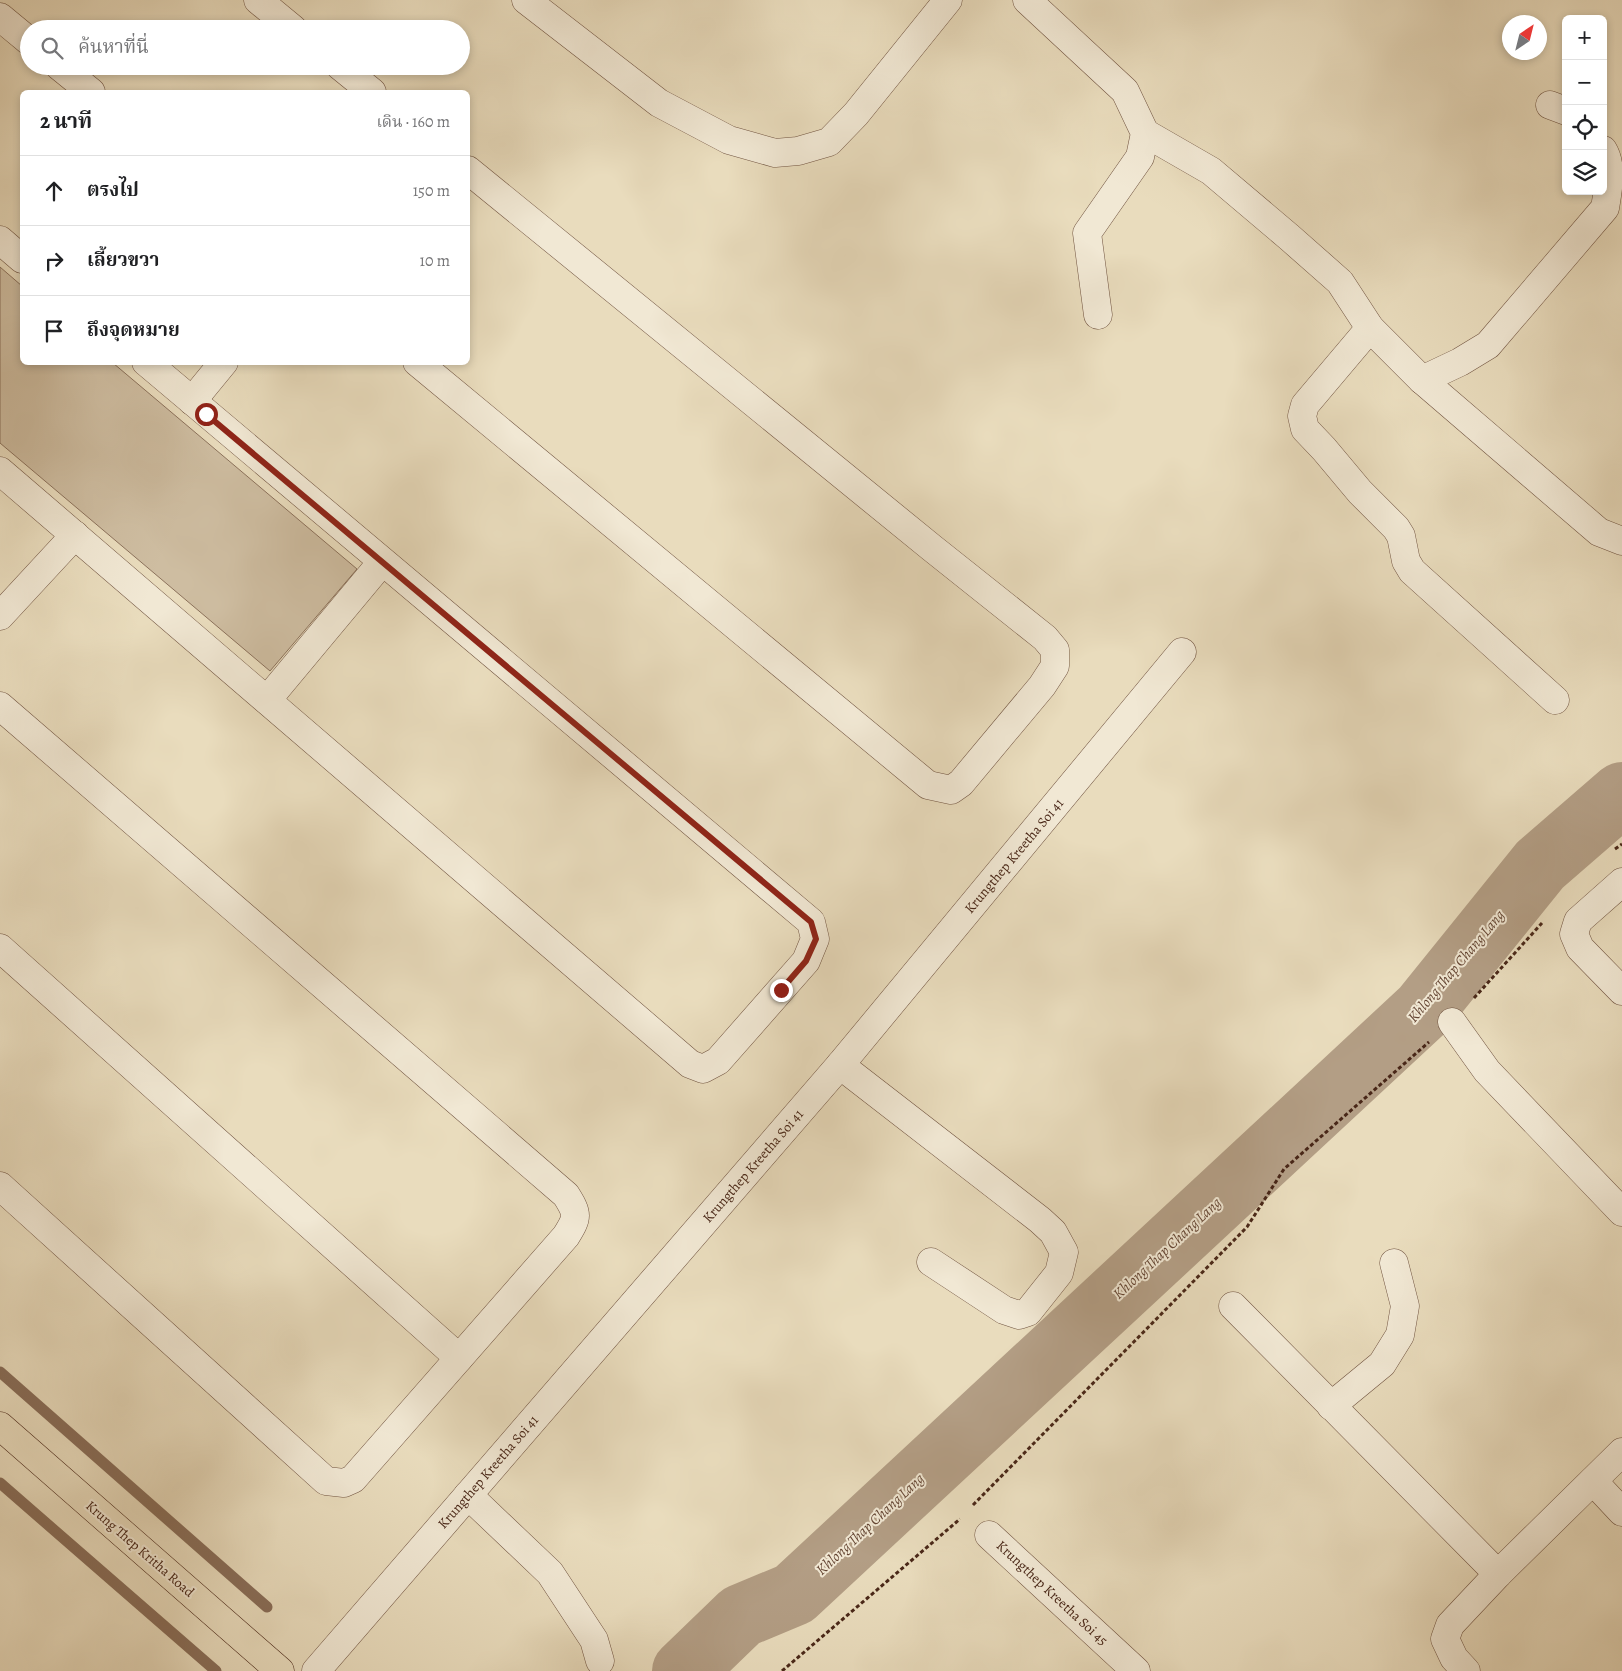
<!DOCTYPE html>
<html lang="th">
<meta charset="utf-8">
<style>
:root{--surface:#fff;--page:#f6f6f6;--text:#202124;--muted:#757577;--line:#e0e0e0}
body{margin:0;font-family:Alegreya,"Noto Serif Thai",serif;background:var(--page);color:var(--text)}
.controls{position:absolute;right:15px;top:15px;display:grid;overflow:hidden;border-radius:8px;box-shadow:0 2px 8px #0003}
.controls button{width:45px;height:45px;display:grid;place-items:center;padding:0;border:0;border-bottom:1px solid var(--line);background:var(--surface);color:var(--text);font:25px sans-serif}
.compass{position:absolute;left:1502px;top:15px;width:45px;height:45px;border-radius:50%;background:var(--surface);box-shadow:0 2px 8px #0003;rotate:35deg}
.stop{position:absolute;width:15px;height:15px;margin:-11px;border:4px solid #8f2418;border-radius:50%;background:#fff}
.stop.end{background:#8f2418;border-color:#fff;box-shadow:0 1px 5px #0008}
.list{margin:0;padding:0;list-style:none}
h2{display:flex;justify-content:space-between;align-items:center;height:65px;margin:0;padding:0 20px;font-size:21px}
h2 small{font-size:16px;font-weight:400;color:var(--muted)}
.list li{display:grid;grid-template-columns:32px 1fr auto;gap:15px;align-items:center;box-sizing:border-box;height:70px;padding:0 20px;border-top:1px solid var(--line)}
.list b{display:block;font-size:19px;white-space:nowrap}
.list em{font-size:16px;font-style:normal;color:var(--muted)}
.icon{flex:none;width:28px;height:28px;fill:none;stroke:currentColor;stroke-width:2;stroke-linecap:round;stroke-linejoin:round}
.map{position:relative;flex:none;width:1622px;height:1671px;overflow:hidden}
.search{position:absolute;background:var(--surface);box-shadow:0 2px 8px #0003;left:20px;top:20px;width:450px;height:55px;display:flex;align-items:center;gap:12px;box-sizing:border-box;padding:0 18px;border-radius:28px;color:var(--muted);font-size:19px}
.panel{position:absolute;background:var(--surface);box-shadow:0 2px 8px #0003;left:20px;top:90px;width:450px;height:275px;border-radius:8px}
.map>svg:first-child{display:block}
.garden{fill:#cebda1;stroke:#8c725c}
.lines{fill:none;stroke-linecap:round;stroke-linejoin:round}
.stream{stroke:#896e59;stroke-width:11}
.river{stroke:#b39e85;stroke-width:64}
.minor-casing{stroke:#715441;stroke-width:29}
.major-casing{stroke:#492718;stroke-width:29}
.path{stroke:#492718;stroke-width:3;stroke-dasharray:4 2.5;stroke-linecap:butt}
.minor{stroke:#f1e8d4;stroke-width:28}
.major{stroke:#e9dcbd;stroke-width:28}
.route{stroke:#8f2418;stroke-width:6}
.labels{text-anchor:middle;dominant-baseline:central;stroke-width:4;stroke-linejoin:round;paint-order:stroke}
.street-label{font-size:14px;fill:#492718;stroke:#f1e8d4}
.water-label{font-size:15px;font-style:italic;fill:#644533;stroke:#f1e8d4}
</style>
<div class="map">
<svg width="1622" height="1671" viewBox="0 0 1622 1671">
<rect width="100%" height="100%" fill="#e9dcbd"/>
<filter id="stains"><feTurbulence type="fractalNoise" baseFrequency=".004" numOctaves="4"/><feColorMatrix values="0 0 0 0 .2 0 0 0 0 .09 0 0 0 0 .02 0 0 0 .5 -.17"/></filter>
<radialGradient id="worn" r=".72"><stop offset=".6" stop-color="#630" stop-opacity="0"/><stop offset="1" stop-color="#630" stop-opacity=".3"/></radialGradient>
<path class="garden" d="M 0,267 L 22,286 L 22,362 L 113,363 L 357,569 L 270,671 L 0,443 Z"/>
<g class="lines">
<g class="stream">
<path d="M 0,1372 L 267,1607"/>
<path d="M 0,1483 L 216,1671"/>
</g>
<path class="river" d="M 684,1671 L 741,1616 L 794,1594 L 1423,1010 L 1540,865 L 1622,794"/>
<defs>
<g id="minor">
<path d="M 258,0 L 293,29"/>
<path d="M 526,0 L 659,103 L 729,140 L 775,153 L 798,151 L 829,142 L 856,114 L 948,0"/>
<path d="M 1027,0 L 1125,91 L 1145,133 L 1140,157 L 1087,233 L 1098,315"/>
<path d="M 0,17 L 29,41"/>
<path d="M 59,66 L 91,92"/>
<path d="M 340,66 L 372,92"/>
<path d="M 1550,105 L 1566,111"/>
<path d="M 1145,133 L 1211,171 L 1289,237 L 1340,282 L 1370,328 L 1422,380 L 1599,532 L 1622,541"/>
<path d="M 0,240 L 22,259"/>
<path d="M 1370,328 L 1305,405 L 1302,416 L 1305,429 L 1324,449 L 1360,492 L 1396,528 L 1401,536 L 1406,561 L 1412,571 L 1555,700"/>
<path d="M 417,362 L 928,785 L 951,790 L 961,783 L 1042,686 L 1055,666 L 1055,650 L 1045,638 L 932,548 L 468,170"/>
<path d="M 1422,380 L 1460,362 L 1488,345 L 1605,208 C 1608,190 1613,166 1603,150"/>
<path d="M 192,401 L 224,362"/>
<path d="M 0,471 L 690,1064 L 703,1069 L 718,1061 L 806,961 L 815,939 L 811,922 L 146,362"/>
<path d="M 0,616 L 75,535"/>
<path d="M 267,700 L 382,562"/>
<path d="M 0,706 L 566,1195 C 578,1214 578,1217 566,1236 L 353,1479 L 344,1483 L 326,1481 L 0,1186"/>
<path d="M 1622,882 L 1578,921 L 1574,934 L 1580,948 L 1622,991"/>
<path d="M 0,948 L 459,1358"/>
<path d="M 1452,1022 L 1487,1071 L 1622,1212"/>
<path d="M 840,1065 L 1040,1220 L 1053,1232 L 1064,1252 L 1059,1273 L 1028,1312 L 1019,1315 L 1004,1310 L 931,1262"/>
<path d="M 1233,1306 L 1498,1574"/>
<path d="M 1331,1406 L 1382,1364 L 1400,1335 L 1405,1306 L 1394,1263"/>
<path d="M 1593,1481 L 1622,1512"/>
<path d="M 468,1495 L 550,1573 L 594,1640 L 600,1661"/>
<path d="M 989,1535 L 1136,1671"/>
<path d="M 316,1671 L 840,1065 L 1182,652"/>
<path d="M 1466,1671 L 1454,1658 L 1445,1639 L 1450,1625 L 1498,1574 L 1622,1452"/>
</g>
<path id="major" d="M 0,1426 L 280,1671"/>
</defs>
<use href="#minor" class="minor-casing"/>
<use href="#major" class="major-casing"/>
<g class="path">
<path d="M 1615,849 L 1622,844"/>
<path d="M 1474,998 L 1542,923"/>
<path d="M 973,1505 L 1247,1227 L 1284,1169 L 1429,1042"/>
<path d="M 782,1671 L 960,1519"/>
</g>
<use href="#minor" class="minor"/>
<use href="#major" class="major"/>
</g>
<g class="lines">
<path class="route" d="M 206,414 L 811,922 L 816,939 L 806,961 L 781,990"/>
</g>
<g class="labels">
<g class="street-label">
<text transform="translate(1014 856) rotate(-50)">Krungthep Kreetha Soi 41</text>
<text transform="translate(753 1166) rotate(-49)">Krungthep Kreetha Soi 41</text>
<text transform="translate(488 1472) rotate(-49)">Krungthep Kreetha Soi 41</text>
<text transform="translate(140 1549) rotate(41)">Krung Thep Kritha Road</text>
<text transform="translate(1052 1593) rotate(43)">Krungthep Kreetha Soi 45</text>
</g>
<g class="water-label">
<text transform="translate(1456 966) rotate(-50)">Khlong Thap Chang Lang</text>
<text transform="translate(1167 1248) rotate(-43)">Khlong Thap Chang Lang</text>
<text transform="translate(870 1524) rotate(-43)">Khlong Thap Chang Lang</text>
</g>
</g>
<rect width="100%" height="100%" filter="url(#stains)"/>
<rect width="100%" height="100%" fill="url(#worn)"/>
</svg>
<div class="controls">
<button>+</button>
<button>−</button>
<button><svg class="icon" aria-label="locate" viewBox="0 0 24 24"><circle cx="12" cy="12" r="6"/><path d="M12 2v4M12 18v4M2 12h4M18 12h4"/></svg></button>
<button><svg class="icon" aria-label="layers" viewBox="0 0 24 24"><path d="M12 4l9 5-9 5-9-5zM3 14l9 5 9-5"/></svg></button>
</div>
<svg class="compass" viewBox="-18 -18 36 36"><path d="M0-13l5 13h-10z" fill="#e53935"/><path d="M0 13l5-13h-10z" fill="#757577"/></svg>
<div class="stop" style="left:206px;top:414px"></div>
<div class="stop end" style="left:781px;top:990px"></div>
<div class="search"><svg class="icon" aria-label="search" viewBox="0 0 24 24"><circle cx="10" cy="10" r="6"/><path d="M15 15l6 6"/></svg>ค้นหาที่นี่</div>
<section class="panel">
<h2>2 นาที<small>เดิน · 160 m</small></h2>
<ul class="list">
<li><svg class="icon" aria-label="ahead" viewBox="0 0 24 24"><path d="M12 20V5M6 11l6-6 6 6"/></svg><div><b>ตรงไป</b></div><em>150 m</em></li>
<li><svg class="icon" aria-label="right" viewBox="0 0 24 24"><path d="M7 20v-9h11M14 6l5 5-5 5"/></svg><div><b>เลี้ยวขวา</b></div><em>10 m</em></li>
<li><svg class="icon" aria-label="arrive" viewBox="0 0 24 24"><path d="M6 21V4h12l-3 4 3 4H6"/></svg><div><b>ถึงจุดหมาย</b></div></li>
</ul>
</section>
</div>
